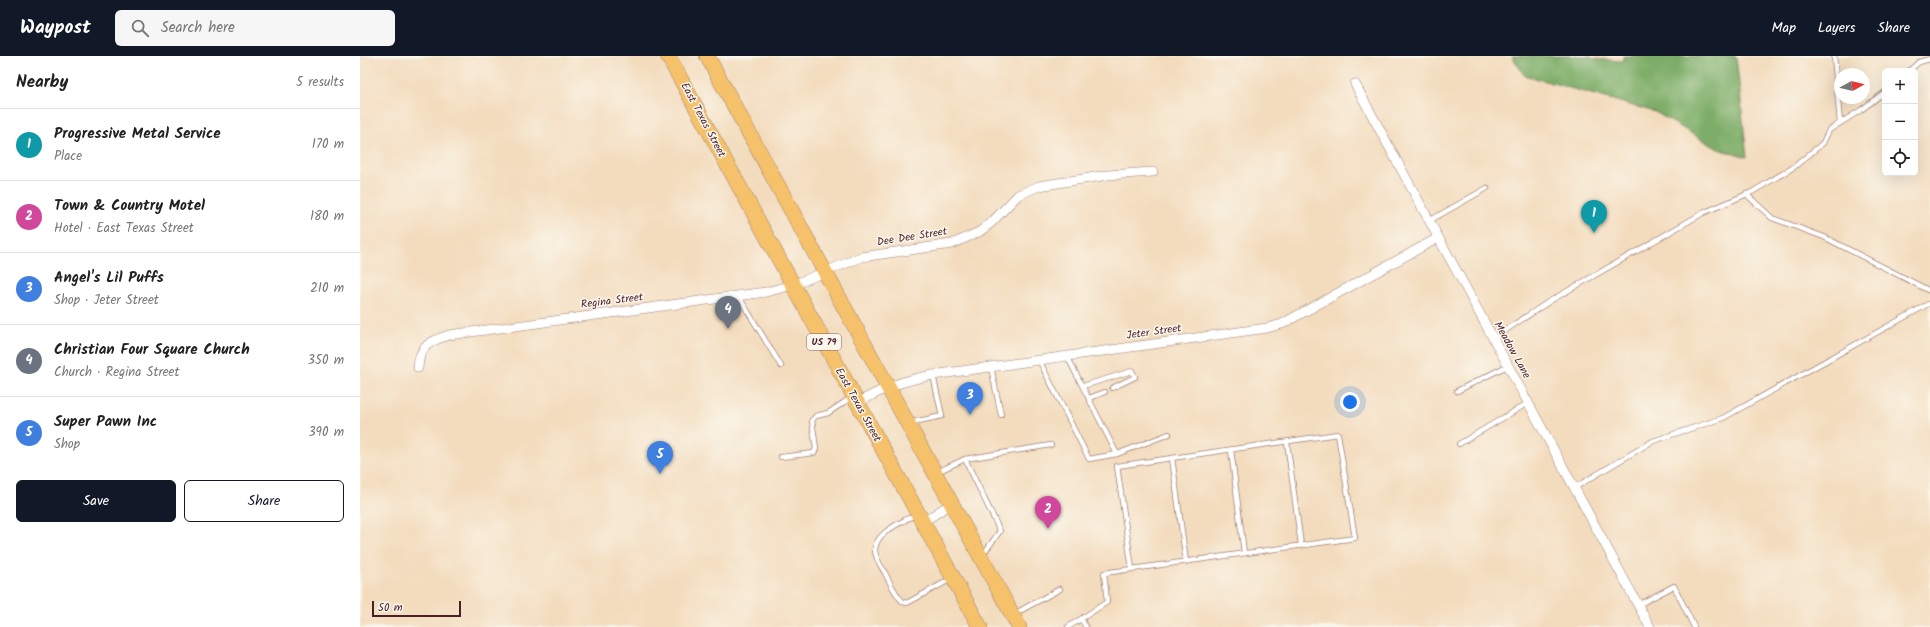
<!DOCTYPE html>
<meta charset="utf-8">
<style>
:root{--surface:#fff;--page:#f6f6f6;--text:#222;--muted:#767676;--line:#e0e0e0;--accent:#111827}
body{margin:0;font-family:Kalam,sans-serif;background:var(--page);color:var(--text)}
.controls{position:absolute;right:12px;top:12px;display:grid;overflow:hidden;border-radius:6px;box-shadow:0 4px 16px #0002}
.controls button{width:36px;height:36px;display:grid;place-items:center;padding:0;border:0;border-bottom:1px solid var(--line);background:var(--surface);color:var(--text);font:20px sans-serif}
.compass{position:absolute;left:1474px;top:12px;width:36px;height:36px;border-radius:50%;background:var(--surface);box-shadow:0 4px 16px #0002;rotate:82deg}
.scale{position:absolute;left:12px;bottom:10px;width:89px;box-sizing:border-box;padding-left:4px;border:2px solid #4a1f2b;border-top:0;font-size:11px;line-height:14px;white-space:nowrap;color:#4a1f2b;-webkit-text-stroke:3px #fbf7ec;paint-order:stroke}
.you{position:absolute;left:990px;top:346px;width:14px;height:14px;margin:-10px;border:3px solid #fff;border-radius:50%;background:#1a73e8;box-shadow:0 0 0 6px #1a73e833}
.badge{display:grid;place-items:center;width:26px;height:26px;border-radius:50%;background:var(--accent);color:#fff;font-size:13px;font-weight:700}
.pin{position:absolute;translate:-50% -33px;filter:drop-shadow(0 1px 2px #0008)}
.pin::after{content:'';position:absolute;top:21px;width:14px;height:12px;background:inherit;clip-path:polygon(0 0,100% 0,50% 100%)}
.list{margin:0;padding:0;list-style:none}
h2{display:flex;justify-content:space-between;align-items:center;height:52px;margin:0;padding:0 16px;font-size:17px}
h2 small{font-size:13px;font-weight:400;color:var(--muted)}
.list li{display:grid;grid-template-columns:26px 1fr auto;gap:12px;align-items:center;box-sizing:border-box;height:72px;padding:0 16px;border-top:1px solid var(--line)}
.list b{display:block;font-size:15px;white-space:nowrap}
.list p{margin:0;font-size:13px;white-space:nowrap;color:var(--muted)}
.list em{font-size:13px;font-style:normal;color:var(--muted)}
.actions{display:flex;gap:8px;padding:12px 16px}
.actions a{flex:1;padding:9px 0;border:1px solid var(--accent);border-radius:6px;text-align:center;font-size:14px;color:var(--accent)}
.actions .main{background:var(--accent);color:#fff}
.icon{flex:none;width:22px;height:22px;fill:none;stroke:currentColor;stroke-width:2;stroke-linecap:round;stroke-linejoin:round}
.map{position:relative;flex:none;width:1570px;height:571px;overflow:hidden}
header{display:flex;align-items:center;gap:24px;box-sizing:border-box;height:56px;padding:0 20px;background:var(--accent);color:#fff}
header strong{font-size:19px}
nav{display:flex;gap:22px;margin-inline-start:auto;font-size:14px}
.search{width:280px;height:36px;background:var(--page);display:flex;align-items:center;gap:10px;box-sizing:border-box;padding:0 14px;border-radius:6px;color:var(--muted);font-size:15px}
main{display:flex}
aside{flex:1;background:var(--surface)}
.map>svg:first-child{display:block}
.forest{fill:#7dad68;stroke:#64664a}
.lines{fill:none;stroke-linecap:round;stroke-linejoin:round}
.service-casing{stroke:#9e7e74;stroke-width:6}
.minor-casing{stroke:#9e7e74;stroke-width:10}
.primary-casing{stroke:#9e7e74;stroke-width:16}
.service{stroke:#fff;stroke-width:4.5}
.minor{stroke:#fff;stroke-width:9}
.primary{stroke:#f5c16b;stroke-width:15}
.labels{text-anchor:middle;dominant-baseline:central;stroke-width:3;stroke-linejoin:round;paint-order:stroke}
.shield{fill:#fbf7ec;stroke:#7f6065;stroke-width:1}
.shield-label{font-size:10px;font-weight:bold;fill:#4a1f2b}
.street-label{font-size:11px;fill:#4a1f2b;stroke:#fbf7ec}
</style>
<header>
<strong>Waypost</strong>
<div class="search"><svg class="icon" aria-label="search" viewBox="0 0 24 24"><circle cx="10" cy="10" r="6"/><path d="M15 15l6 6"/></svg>Search here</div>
<nav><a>Map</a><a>Layers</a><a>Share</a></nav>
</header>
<main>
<aside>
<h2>Nearby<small>5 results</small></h2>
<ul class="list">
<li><span class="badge" style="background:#0f9aa8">1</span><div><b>Progressive Metal Service</b><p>Place</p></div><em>170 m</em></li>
<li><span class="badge" style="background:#d1479c">2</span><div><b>Town &amp; Country Motel</b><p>Hotel · East Texas Street</p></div><em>180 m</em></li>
<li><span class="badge" style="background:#3f7fe0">3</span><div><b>Angel's Lil Puffs</b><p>Shop · Jeter Street</p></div><em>210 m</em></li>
<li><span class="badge" style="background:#6b7280">4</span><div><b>Christian Four Square Church</b><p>Church · Regina Street</p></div><em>350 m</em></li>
<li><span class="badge" style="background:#3f7fe0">5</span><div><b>Super Pawn Inc</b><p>Shop</p></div><em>390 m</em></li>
</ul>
<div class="actions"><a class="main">Save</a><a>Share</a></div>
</aside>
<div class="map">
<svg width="1570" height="571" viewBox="0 0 1570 571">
<rect width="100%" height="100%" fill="#fbf7ec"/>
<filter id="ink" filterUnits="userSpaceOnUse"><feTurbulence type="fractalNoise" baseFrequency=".025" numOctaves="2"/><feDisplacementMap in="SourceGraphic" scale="8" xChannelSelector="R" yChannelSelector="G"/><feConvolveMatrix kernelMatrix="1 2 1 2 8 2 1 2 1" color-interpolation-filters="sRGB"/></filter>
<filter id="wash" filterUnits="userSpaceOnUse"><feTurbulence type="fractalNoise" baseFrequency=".012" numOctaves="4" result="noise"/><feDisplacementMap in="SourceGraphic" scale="16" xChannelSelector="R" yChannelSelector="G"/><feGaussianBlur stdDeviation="0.9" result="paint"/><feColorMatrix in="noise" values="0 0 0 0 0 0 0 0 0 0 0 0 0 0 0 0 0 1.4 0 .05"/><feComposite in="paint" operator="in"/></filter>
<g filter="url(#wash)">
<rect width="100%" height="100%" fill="#f3dcbd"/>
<path class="forest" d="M 1152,0 L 1230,0 L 1233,3 L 1264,5 L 1263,0 L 1376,0 L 1387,101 L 1358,93 L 1295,56 L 1164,19 Z"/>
</g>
<g filter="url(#ink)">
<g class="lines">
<defs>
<g id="service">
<path d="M 1474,0 L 1480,67"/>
<path d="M 1549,15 L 1559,6 L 1570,3"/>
<path d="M 1386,138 L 1412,162 L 1464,181 L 1570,235"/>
<path d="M 1069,165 L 1127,132"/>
<path d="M 379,241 L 421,310"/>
<path d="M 1132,283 L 1190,245 L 1343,157 L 1392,136 L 1434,111 L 1463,87 L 1469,74 L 1501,54 L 1525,36"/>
<path d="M 679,304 L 729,403 L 757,398 L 707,300"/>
<path d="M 631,311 L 641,359"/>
<path d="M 723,330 L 772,315 L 775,321 L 752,332"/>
<path d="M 1097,335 L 1147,310"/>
<path d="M 729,342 L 745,336"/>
<path d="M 549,367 L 582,360 L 573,319"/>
<path d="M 927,386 L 941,489"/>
<path d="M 1099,388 L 1168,347"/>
<path d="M 871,394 L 884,497"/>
<path d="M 757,398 L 809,378"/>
<path d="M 421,401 L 454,397 L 456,393 L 452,364 L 456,360 L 468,357 L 492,341"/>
<path d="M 812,402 L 826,506"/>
<path d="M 577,416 L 605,403"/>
<path d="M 1214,432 L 1293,385 L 1363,362 L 1570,247"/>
<path d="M 556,458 C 543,466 515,476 515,494 C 515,502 521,510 525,517 C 530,527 535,538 543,546 L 547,547 L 591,523"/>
<path d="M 622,500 L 640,475 L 605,403 L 691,389"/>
<path d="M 1278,549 L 1314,530 L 1334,571"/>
<path d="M 654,558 L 700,533"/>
<path d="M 708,571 L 721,563"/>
<path d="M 726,571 L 721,563 L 747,546 L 744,517 L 772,513 L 995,482 L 978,378 L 757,410 L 772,513"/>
</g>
<g id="minor">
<path d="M 995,28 L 1290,571"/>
<path d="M 58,312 C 59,290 70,285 89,279 L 406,236 L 433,229 L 501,201 L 592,188 L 619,176 L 631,167 L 658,139 L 679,130 L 748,119 L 793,116"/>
<path d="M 497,347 C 526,331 541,325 573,319 L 907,272 L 922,268 L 1078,182"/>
<path d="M 563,466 L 592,447"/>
</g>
<g id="primary">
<path d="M 308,0 L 620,571"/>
<path d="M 347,0 L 659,571"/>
</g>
</defs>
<use href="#service" class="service-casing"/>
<use href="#minor" class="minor-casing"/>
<use href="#primary" class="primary-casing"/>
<use href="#service" class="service"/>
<use href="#minor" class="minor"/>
<use href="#primary" class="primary"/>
</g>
</g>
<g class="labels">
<rect class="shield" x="447" y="278" width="34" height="16" rx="3"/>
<g class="shield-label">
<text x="464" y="286">US 79</text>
</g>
<g class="street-label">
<text transform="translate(343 64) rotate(62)">East Texas Street</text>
<text transform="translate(552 181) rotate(-9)">Dee Dee Street</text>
<text transform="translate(252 245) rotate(-7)">Regina Street</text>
<text transform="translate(794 276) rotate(-8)">Jeter Street</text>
<text transform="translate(1152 294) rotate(61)">Meadow Lane</text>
<text transform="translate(498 349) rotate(61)">East Texas Street</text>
</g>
</g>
</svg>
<div class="controls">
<button>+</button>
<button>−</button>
<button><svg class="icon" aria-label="locate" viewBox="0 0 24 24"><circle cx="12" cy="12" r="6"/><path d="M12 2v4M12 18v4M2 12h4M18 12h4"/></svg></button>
</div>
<svg class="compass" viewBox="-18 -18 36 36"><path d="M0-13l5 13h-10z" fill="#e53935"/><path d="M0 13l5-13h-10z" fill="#767676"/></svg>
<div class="scale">50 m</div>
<div class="you"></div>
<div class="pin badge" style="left:1234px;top:177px;background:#0f9aa8">1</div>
<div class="pin badge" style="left:688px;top:473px;background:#d1479c">2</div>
<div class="pin badge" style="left:610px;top:359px;background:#3f7fe0">3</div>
<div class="pin badge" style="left:368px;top:273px;background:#6b7280">4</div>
<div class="pin badge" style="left:300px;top:418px;background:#3f7fe0">5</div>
</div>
</main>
